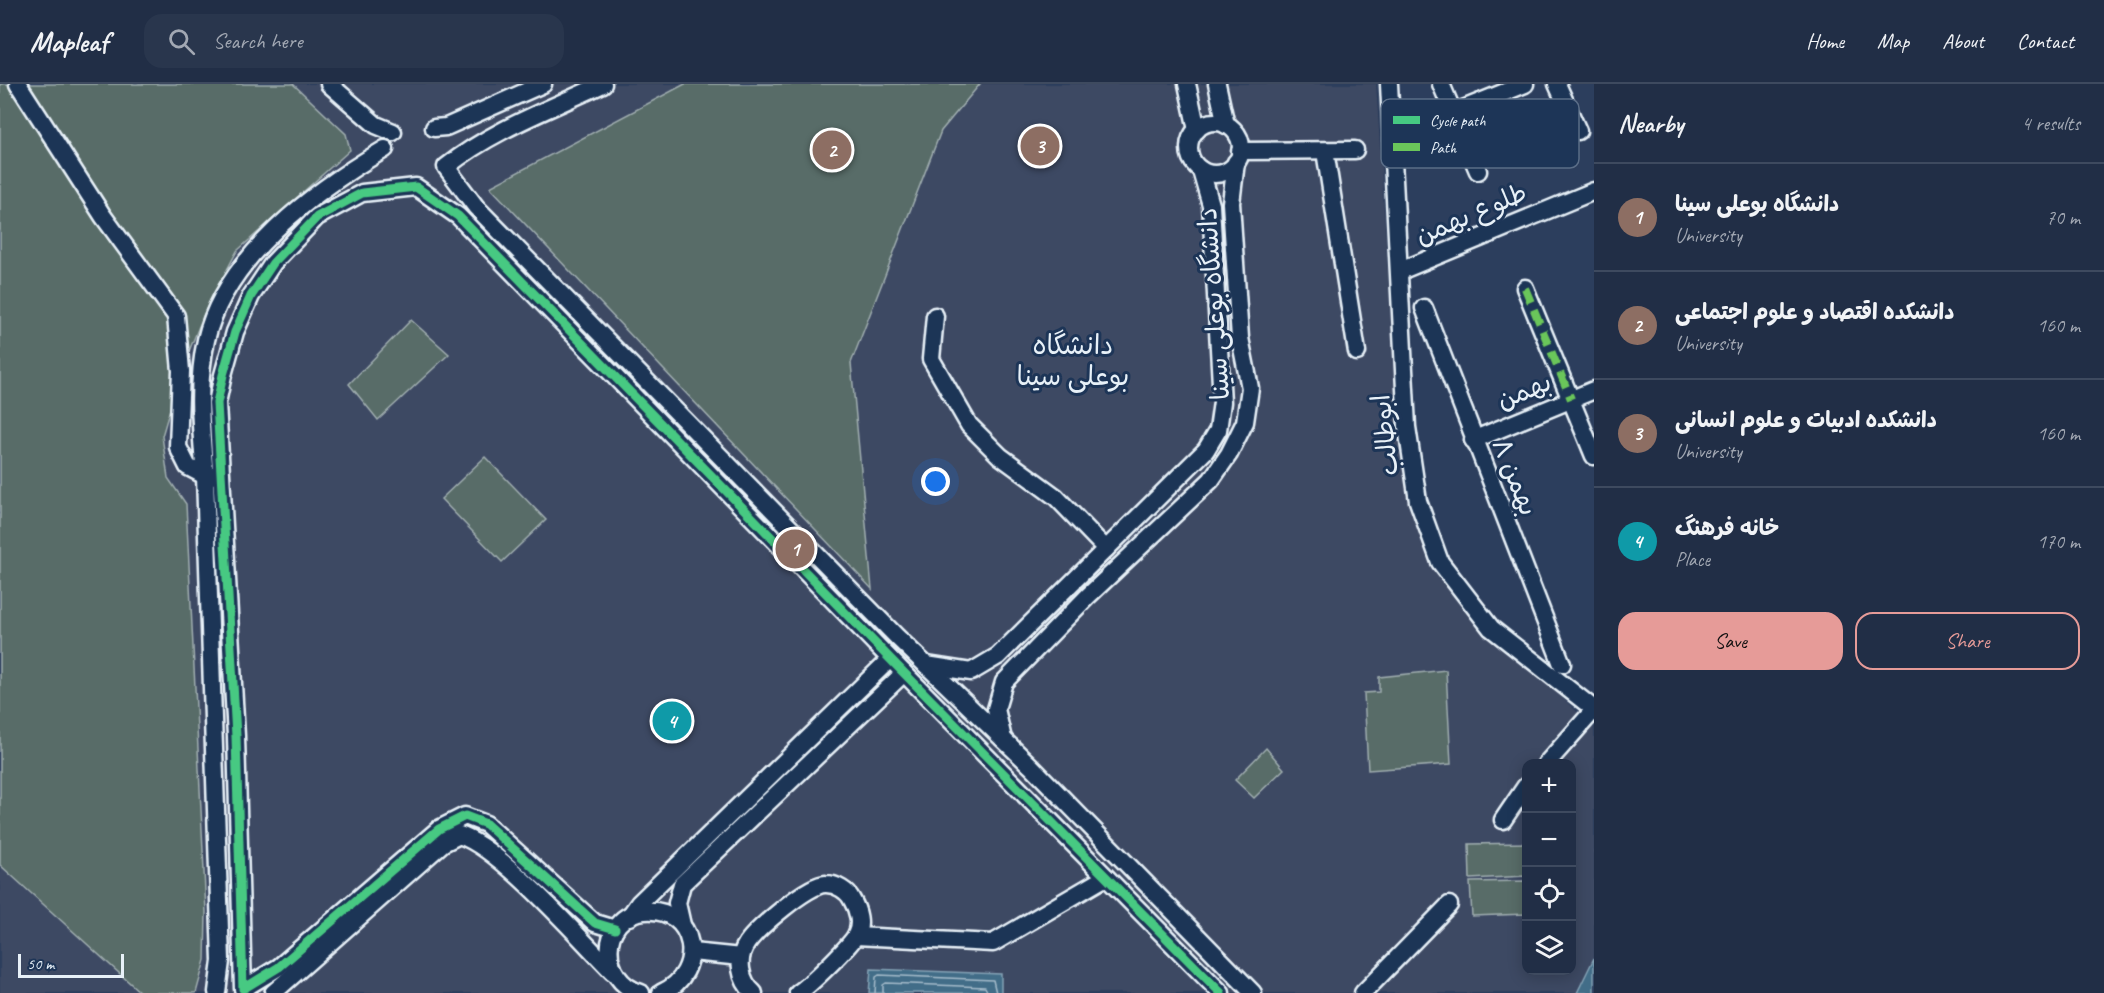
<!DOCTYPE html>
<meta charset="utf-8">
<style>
:root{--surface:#212e46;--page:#29364d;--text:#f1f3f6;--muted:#a2a8b3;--line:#3e4a5f;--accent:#e69b98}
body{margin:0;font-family:Caveat,"Playpen Sans Arabic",sans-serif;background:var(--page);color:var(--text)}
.controls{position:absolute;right:18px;bottom:18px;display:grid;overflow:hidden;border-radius:12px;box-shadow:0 3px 15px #0003}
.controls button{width:54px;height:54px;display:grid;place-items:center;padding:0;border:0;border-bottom:2px solid var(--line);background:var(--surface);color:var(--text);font:30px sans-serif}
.scale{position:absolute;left:18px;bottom:15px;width:106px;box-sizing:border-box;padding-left:6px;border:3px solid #e8f1f8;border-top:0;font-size:16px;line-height:21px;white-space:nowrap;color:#e8f1f8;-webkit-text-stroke:4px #1d3557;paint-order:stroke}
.you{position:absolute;left:936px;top:398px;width:21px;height:21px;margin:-15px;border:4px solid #fff;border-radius:50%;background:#1a73e8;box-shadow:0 0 0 9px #1a73e833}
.badge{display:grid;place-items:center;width:39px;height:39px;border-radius:50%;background:var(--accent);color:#fff;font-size:20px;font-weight:700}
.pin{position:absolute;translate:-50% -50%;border:3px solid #fff;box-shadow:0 2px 6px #0006}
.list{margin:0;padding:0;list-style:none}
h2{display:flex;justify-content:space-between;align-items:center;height:78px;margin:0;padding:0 24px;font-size:26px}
h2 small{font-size:20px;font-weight:400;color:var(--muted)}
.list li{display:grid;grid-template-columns:39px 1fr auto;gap:18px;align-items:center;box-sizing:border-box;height:108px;padding:0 24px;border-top:2px solid var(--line)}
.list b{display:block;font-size:22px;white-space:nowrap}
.list p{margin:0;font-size:20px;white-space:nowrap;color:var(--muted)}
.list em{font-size:20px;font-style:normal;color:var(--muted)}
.actions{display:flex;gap:12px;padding:18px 24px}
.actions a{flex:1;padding:14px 0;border:2px solid var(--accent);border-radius:18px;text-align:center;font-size:21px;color:var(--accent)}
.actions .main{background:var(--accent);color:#111}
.icon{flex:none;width:33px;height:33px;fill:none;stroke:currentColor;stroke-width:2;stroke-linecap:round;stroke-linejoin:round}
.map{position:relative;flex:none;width:1594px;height:909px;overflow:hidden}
header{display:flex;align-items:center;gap:36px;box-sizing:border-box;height:84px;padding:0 30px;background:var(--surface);border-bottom:2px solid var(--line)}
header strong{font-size:28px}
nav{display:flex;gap:33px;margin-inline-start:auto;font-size:21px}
.search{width:420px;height:54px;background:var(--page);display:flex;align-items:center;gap:15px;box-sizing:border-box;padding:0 21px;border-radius:18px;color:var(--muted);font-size:22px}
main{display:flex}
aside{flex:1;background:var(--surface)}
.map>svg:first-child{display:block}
.built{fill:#3e4964;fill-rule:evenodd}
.green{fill:#586c67;stroke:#a0aeb0;stroke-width:1.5}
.water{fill:#426d88;stroke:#84a2b5;stroke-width:1.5}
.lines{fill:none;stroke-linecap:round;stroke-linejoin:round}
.shore{stroke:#a6bccb;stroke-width:1.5}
.minor-casing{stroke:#e8f1f8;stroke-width:21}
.minor{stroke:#1d3557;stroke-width:16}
.quiet{stroke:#6ac65a;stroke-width:8;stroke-dasharray:15 8;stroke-linecap:butt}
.cycleway-casing{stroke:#1d3557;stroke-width:13}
.cycleway{stroke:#46c982;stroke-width:9}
.labels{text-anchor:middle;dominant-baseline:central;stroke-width:6;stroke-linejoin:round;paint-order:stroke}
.street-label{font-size:26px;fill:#e8f1f8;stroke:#1d3557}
.neighbourhood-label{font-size:27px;fill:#e8f1f8;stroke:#1d3557}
.key{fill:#1d3557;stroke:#5a6d87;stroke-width:1.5}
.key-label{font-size:16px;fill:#e8f1f8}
</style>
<header>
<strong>Mapleaf</strong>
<div class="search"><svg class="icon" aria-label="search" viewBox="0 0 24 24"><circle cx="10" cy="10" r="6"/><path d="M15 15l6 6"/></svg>Search here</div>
<nav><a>Home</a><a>Map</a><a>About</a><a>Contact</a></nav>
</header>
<main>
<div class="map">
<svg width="1594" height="909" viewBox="0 0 1594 909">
<rect width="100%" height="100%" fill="#2c3e5d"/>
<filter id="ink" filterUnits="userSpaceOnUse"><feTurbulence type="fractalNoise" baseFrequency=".0167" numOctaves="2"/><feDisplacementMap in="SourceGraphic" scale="12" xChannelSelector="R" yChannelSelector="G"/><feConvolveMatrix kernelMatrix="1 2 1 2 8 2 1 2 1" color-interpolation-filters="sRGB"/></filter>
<g filter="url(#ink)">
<path class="built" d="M 99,0 L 1376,0 L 1398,344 L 1415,416 L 1457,514 L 1594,644 L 1594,909 L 0,909 L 0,581 ZM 1526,680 L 1572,680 L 1572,886 L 1526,886 Z"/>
<g class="green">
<path d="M 0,0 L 293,0 L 346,50 L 350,66 L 237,167 L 206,225 L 181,287 L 162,352 L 168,394 L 186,420 L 206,828 L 205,876 L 196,909 L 141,909 L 0,781 Z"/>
<path d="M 685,0 L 980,0 L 941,47 L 851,279 L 872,505 L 490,103 Z"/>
<path d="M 411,236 L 449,270 L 378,336 L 349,300 Z"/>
<path d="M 485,373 L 546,436 L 502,478 L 441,415 Z"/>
<path d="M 1446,586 L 1451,680 L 1368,686 L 1364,609 L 1379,608 L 1379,593 Z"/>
<path d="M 1266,664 L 1284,685 L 1254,714 L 1235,696 Z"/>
<path d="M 1526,759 L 1526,792 L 1470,795 L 1469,760 Z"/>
<path d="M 1526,797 L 1526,830 L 1472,832 L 1470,798 Z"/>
</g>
<g class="water">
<path d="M 1594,874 L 1594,909 L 1577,909 Z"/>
<path d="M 871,885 L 1001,890 L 1001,909 L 869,909 Z"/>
</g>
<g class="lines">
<g class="shore">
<path d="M 875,909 L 876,893 L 879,891 L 993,896 L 996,909"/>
<path d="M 883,909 L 883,901 L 886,899 L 985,903 L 988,909"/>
</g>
<defs>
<g id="minor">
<path d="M 18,0 L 103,132 L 176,232 L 181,287 L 178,363 L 188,383 L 205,392 L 212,392"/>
<path d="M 329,0 L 376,41 L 393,48"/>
<path d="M 603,0 C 550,25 492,46 446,83 L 476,123 L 897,553 L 1031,682 L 1253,909"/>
<path d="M 1187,0 L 1197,46"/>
<path d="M 1217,0 L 1226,41"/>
<path d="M 1389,0 L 1407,343 L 1418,417 L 1440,478 L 1491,544 L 1594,625"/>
<path d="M 1441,0 L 1478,87"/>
<path d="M 1557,0 L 1578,47"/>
<path d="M 1453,29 L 1525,0"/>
<circle cx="1215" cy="64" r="26"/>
<path d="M 434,44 L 446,43 L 543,0"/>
<path d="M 1240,67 L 1355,66"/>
<path d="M 1325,67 L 1357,268"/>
<path d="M 1400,187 L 1594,107"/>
<path d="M 1525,204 L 1594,372"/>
<path d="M 1424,224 L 1562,580"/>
<path d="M 935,232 L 931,275 L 969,341 L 1000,372 L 1056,413 L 1106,465"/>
<path d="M 1473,356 L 1594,306"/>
<path d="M 926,581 L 971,588 L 998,572 L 1206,366 L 1218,346 L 1222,318 L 1211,121 L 1201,86"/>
<path d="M 1003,655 L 996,625 L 1004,598 L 1088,512 L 1211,396 L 1229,370 L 1245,338 L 1250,304 L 1240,254 L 1231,119 L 1236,78"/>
<path d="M 1546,680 L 1594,626"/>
<path d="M 1503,736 L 1526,702"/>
<path d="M 629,833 L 639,819 L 890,575"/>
<path d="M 682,841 L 677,819 L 682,800 L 904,589"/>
<path d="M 615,845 L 595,839 L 486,740 L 465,732 L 439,745 L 279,883 L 243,905 L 236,652 L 217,319 L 223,291 L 235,248 L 251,212 L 273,179 L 317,133 L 362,109 L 416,103 L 458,132 L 904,589 L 1221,909"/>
<path d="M 856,852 L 993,859 L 1106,793"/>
<path d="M 692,868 L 741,873"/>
<path d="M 217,908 L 221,877 L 205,392 C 201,346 196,301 206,256 C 225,173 315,106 385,65"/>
<path d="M 273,909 L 443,759 L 459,751 C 501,764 579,854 613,888"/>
<path d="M 641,909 C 599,898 598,832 644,827 C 696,822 708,889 661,909"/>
<path d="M 754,909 C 740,897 736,875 747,859 C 757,845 809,799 826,800 C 836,800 848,807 852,816 C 858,826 862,840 856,851 C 852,860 808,903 798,909"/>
<path d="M 1363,909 L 1449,821"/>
</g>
</defs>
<use href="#minor" class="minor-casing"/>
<use href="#minor" class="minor"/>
<path class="quiet" d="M 1525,204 L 1571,315"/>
<defs>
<path id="cycleway" d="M 615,845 L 595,839 L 486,740 L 465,732 L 439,745 L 279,883 L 243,905 L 236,652 L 217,319 L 223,291 L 235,248 L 251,212 L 273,179 L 317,133 L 362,109 L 416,103 L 458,132 L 904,589 L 1221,909"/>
</defs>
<use href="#cycleway" class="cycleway-casing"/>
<use href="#cycleway" class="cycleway"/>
</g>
</g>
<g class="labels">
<g class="street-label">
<text transform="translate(1471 130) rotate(-23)">طلوع بهمن</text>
<text transform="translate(1214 220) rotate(-94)">دانشگاه بوعلی سینا</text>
<text transform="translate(1524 307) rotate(-22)">بهمن</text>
<text transform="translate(1385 351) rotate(-96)">ابوطالب</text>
<text transform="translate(1515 393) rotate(68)">بهمن ۸</text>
</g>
<g class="neighbourhood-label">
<text x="1073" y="261">دانشگاه<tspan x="1073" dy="31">بوعلی سینا</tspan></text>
</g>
</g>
<rect x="1381" y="15" width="198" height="69" rx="9" class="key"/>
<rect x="1393" y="32" width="27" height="8" fill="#46c982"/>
<rect x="1393" y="59" width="27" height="8" fill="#6ac65a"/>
<g class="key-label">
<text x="1430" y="42">Cycle path</text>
<text x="1430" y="69">Path</text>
</g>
</svg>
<div class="controls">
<button>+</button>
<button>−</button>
<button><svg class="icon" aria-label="locate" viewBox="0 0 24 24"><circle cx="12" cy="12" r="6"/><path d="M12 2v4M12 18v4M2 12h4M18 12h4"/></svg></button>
<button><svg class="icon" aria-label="layers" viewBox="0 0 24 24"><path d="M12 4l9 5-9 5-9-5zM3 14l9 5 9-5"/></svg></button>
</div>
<div class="scale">50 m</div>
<div class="you"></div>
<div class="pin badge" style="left:795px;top:465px;background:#8d6e63">1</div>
<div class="pin badge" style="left:832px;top:66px;background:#8d6e63">2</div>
<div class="pin badge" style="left:1040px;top:62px;background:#8d6e63">3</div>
<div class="pin badge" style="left:672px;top:637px;background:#0f9aa8">4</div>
</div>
<aside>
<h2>Nearby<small>4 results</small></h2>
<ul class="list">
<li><span class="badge" style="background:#8d6e63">1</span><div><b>دانشگاه بوعلی سینا</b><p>University</p></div><em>70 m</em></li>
<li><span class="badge" style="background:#8d6e63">2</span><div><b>دانشکده اقتصاد و علوم اجتماعی</b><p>University</p></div><em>160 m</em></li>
<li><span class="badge" style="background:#8d6e63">3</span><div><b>دانشکده ادبیات و علوم انسانی</b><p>University</p></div><em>160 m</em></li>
<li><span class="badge" style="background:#0f9aa8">4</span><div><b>خانه فرهنگ</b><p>Place</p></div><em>170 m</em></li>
</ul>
<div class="actions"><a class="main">Save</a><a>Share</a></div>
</aside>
</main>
